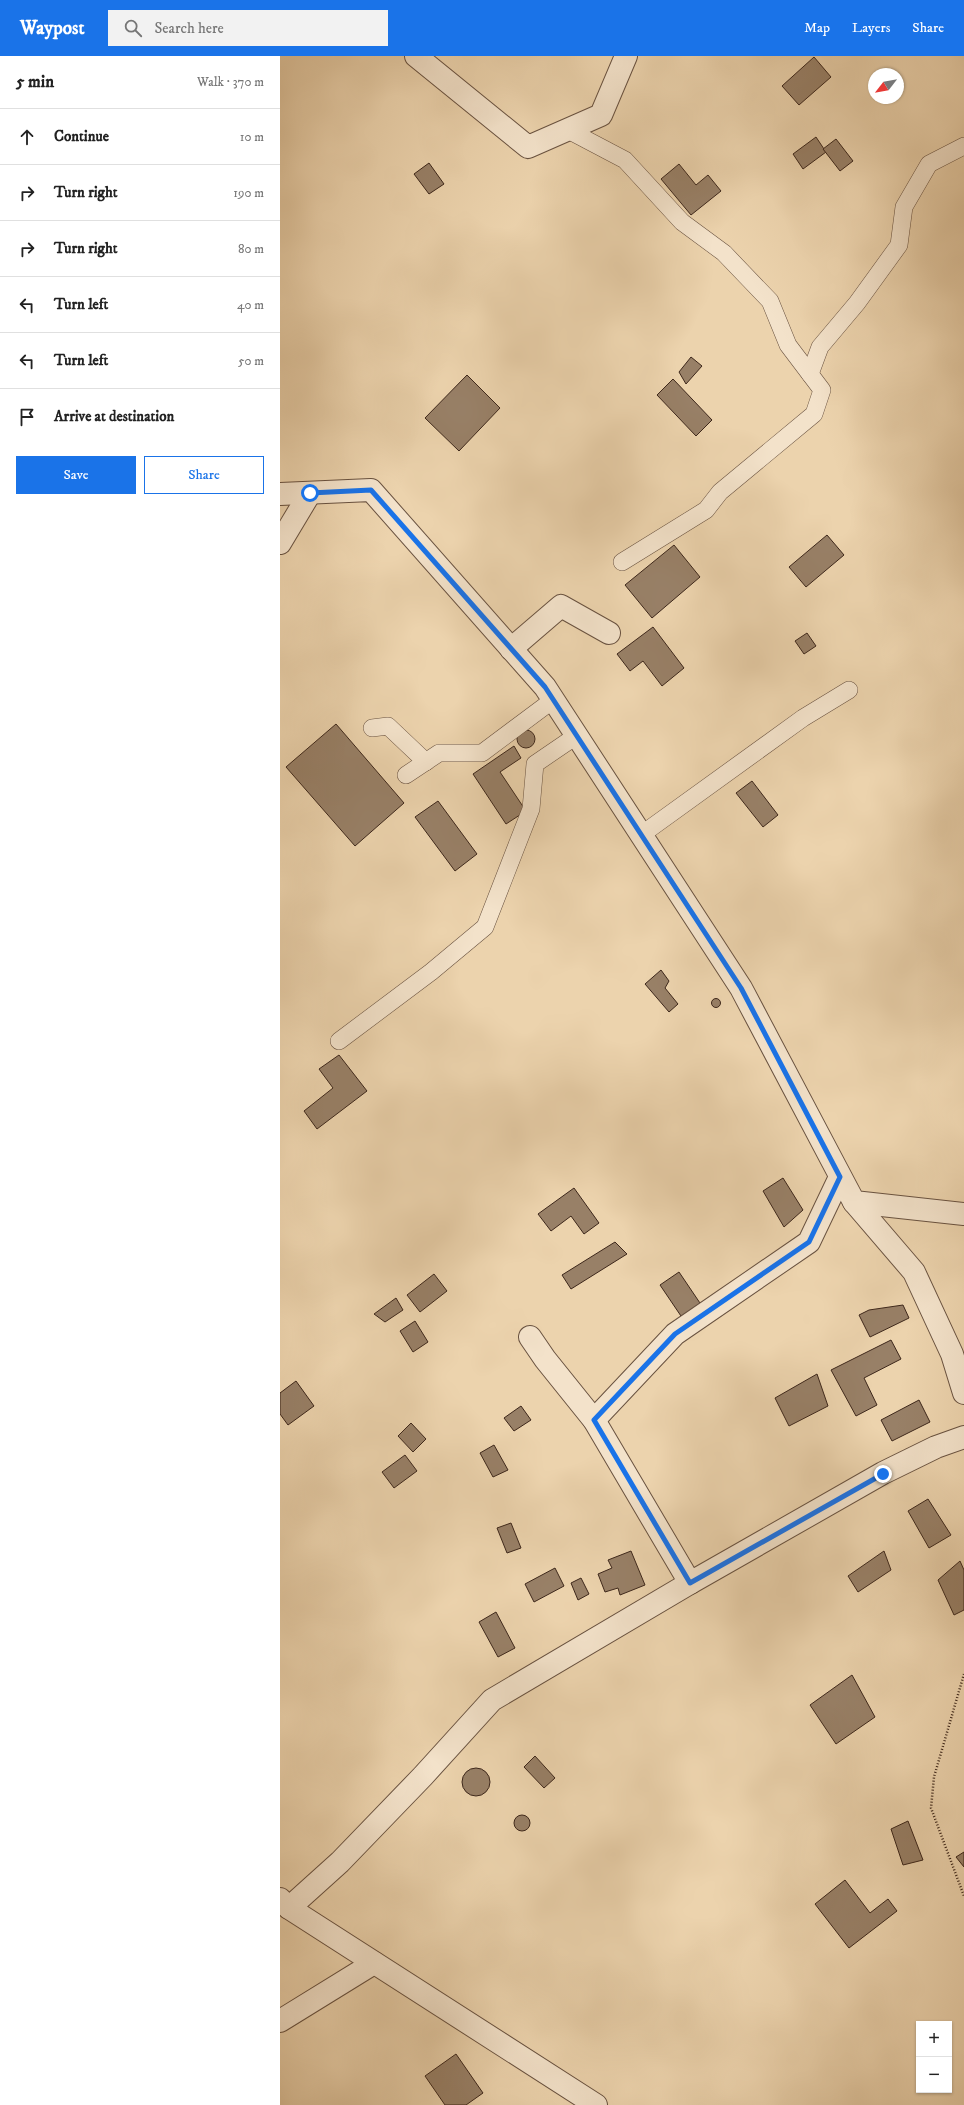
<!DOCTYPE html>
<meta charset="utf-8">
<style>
:root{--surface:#fff;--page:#f2f2f2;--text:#222;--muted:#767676;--line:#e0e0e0;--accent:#1a73e8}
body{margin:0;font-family:"IM FELL DW Pica",serif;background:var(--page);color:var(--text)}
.controls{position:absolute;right:12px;bottom:12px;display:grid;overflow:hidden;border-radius:0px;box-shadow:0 1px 3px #0004}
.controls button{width:36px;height:36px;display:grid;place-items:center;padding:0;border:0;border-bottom:1px solid var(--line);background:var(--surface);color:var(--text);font:20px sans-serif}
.compass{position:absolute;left:588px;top:12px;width:36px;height:36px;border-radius:50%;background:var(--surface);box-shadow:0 1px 3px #0004;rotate:239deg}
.stop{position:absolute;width:12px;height:12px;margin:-9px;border:3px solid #1a73e8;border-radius:50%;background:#fff}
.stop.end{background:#1a73e8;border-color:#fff;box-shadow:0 1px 4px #0008}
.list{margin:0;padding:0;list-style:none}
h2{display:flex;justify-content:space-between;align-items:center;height:52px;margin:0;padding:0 16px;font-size:17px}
h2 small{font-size:13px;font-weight:400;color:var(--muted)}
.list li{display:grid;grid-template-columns:26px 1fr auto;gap:12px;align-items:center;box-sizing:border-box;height:56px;padding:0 16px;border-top:1px solid var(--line)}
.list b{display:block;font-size:15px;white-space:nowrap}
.list em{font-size:13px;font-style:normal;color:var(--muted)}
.actions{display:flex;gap:8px;padding:12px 16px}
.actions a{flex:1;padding:9px 0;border:1px solid var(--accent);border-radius:0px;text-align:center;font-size:14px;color:var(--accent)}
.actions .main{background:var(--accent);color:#fff}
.icon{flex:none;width:22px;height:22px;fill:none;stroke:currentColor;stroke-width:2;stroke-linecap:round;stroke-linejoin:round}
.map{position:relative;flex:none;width:684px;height:2049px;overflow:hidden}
header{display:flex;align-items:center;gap:24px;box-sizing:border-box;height:56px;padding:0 20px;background:var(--accent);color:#fff}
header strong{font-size:19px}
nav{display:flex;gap:22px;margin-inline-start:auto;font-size:14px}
.search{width:280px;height:36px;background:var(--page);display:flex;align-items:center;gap:10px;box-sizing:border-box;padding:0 14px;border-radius:0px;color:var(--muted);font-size:15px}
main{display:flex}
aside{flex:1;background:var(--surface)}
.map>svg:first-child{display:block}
.building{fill:#988067;stroke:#3d271b}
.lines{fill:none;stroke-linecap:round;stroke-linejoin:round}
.lane-casing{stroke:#695240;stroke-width:18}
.street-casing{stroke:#695240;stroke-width:24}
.path{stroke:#3d271b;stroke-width:2.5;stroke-dasharray:1 2;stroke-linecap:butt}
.lane{stroke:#f3e2ca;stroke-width:17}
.street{stroke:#f3e2ca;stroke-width:22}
.route{stroke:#1a73e8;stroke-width:5}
</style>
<header>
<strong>Waypost</strong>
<div class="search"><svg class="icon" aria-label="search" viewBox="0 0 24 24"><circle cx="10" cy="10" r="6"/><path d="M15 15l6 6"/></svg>Search here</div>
<nav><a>Map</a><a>Layers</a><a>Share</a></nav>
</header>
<main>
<aside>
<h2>5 min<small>Walk · 370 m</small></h2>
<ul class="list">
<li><svg class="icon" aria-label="ahead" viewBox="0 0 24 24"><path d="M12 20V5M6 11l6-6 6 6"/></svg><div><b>Continue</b></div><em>10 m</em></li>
<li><svg class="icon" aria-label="right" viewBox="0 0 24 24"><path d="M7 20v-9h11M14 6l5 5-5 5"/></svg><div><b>Turn right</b></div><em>190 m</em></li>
<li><svg class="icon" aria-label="right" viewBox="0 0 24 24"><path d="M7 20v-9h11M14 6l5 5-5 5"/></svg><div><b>Turn right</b></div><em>80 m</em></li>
<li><svg class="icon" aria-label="left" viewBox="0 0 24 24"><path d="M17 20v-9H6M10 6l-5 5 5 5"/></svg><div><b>Turn left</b></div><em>40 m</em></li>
<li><svg class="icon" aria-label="left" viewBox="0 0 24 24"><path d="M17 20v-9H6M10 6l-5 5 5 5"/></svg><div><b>Turn left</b></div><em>50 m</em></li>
<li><svg class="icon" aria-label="arrive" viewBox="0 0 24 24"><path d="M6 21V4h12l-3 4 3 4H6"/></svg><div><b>Arrive at destination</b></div></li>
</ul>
<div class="actions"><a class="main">Save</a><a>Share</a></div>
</aside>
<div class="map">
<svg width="684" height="2049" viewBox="0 0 684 2049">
<rect width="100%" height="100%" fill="#ecd3ad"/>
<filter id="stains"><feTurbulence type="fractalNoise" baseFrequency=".005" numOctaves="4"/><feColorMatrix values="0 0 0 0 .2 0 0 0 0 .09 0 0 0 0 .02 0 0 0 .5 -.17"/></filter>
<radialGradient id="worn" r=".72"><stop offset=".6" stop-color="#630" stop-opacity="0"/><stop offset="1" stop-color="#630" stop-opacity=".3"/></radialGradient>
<g class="building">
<path d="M 534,1 L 551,21 L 519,49 L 502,30 Z"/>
<path d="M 536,81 L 546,96 L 523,113 L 513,98 Z"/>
<path d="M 556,83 L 573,105 L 560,115 L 543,93 Z"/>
<path d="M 149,107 L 164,128 L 149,138 L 134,118 Z"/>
<path d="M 399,108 L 416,129 L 428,119 L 441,135 L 411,159 L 381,123 Z"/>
<path d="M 411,301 L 422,310 L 406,328 L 399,316 Z"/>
<path d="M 187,319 L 220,352 L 179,395 L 145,362 Z"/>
<path d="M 393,323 L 432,364 L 416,380 L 377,339 Z"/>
<path d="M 547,479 L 564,499 L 526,531 L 509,511 Z"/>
<path d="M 394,489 L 420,521 L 372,562 L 345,529 Z"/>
<path d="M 373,571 L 404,612 L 382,630 L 363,605 L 350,615 L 337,598 Z"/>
<path d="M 527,577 L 536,590 L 524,598 L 515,585 Z"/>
<path d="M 56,668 L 124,747 L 75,790 L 6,711 Z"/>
<circle cx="246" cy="683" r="9"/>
<path d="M 234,690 L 241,702 L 220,716 L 246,755 L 226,768 L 193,718 Z"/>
<path d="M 472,725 L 498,759 L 483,771 L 456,737 Z"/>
<path d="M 158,745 L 197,798 L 175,815 L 135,761 Z"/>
<path d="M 381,914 L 389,925 L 385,932 L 398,948 L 389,956 L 365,928 Z"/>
<circle cx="436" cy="947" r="4.5"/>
<path d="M 59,999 L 87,1035 L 37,1073 L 24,1055 L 53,1032 L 39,1013 Z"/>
<path d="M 503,1122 L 523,1154 L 504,1171 L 483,1135 Z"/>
<path d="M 294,1132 L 319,1167 L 304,1178 L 291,1160 L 271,1175 L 258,1158 Z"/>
<path d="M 335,1186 L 347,1198 L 291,1233 L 282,1219 Z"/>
<path d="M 399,1216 L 422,1250 L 403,1263 L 380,1229 Z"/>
<path d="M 154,1218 L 167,1235 L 140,1256 L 127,1239 Z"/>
<path d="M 116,1242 L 123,1254 L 105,1266 L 94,1258 Z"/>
<path d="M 623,1249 L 629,1262 L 590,1281 L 579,1259 L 589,1254 Z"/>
<path d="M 135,1265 L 148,1286 L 133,1296 L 120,1275 Z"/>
<path d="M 611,1284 L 621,1303 L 584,1322 L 597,1349 L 576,1360 L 551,1314 Z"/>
<path d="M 537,1318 L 548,1350 L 509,1370 L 495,1342 Z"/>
<path d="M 16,1325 L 34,1350 L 8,1369 L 0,1358 L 0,1337 Z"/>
<path d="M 639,1344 L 650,1366 L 612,1385 L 601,1364 Z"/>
<path d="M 241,1350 L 251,1364 L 234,1375 L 224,1362 Z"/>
<path d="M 131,1367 L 146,1383 L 133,1396 L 118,1380 Z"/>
<path d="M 214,1389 L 228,1414 L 213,1421 L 200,1397 Z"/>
<path d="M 125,1399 L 137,1415 L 114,1432 L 102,1416 Z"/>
<path d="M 648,1443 L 671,1479 L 649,1492 L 628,1455 Z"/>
<path d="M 231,1467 L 241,1492 L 227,1497 L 217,1472 Z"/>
<path d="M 351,1495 L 365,1529 L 340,1539 L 338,1532 L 325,1536 L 318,1518 L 332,1512 L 328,1504 Z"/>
<path d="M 604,1495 L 611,1514 L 578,1536 L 568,1520 Z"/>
<path d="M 680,1505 L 684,1514 L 684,1554 L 674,1559 L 658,1524 Z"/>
<path d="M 275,1512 L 284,1530 L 254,1546 L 245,1528 Z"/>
<path d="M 301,1522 L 309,1538 L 298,1544 L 291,1527 Z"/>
<path d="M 216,1556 L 235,1592 L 218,1601 L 199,1566 Z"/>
<path d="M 572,1619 L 595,1661 L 556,1688 L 530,1649 Z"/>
<path d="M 255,1700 L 275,1722 L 264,1732 L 244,1711 Z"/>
<circle cx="196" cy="1726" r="14"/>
<circle cx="242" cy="1767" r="8"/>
<path d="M 628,1765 L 643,1804 L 623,1809 L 611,1773 Z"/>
<path d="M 684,1796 L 684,1811 L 676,1801 Z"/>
<path d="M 565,1824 L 590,1857 L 608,1843 L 617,1855 L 569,1892 L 535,1848 Z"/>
<path d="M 176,1998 L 203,2037 L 186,2049 L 165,2049 L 145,2020 Z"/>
</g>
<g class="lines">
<defs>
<g id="lane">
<path d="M 288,74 L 345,104 L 402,166 L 444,197 L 490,245 L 508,289 L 542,334 L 534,358 L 440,436 L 426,454 L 342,506"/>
<path d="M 530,318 L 540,291 L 577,247 L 619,189 L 624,151 L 649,108 L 684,90"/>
<path d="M 92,672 L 108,670 L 146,706"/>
<path d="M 126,719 L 159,697 L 202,697 L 273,644"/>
<path d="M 361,779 L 523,662 L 569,634"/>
<path d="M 59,985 L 151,916 L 205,871 L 251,753 L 255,708 L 296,680"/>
</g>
<g id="street">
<path d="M 136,0 L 248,91 L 321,59 L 346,0"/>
<path d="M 0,438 L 91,434 L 265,631 L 461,932 L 574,1146 L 684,1158"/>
<path d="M 0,487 L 30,437"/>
<path d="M 231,593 L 281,550 L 329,577"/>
<path d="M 574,1146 L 634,1216 L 672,1298 L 684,1337"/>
<path d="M 250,1281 L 265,1303 L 314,1364 L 410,1527 L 603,1417 L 656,1391 L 684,1381"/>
<path d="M 314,1364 L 395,1278 L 529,1186 L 560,1121"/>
<path d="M 0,1843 L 9,1852 L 316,2049"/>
<path d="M 9,1852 L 60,1806 L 143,1720 L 212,1644 L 410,1527"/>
<path d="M 0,1965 L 94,1907"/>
</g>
</defs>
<use href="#lane" class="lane-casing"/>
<use href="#street" class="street-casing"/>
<path class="path" d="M 684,1618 L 654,1721 L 651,1752 L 684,1840"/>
<use href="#lane" class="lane"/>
<use href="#street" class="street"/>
</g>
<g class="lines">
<path class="route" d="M 30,437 L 91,434 L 265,631 L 461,932 L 560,1121 L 529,1186 L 395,1278 L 314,1364 L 410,1527 L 603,1418"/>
</g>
<rect width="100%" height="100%" filter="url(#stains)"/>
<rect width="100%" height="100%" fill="url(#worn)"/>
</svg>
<div class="controls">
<button>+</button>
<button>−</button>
</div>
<svg class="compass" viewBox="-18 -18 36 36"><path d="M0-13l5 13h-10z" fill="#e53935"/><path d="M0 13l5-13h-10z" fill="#767676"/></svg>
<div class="stop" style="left:30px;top:437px"></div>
<div class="stop end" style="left:603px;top:1418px"></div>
</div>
</main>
